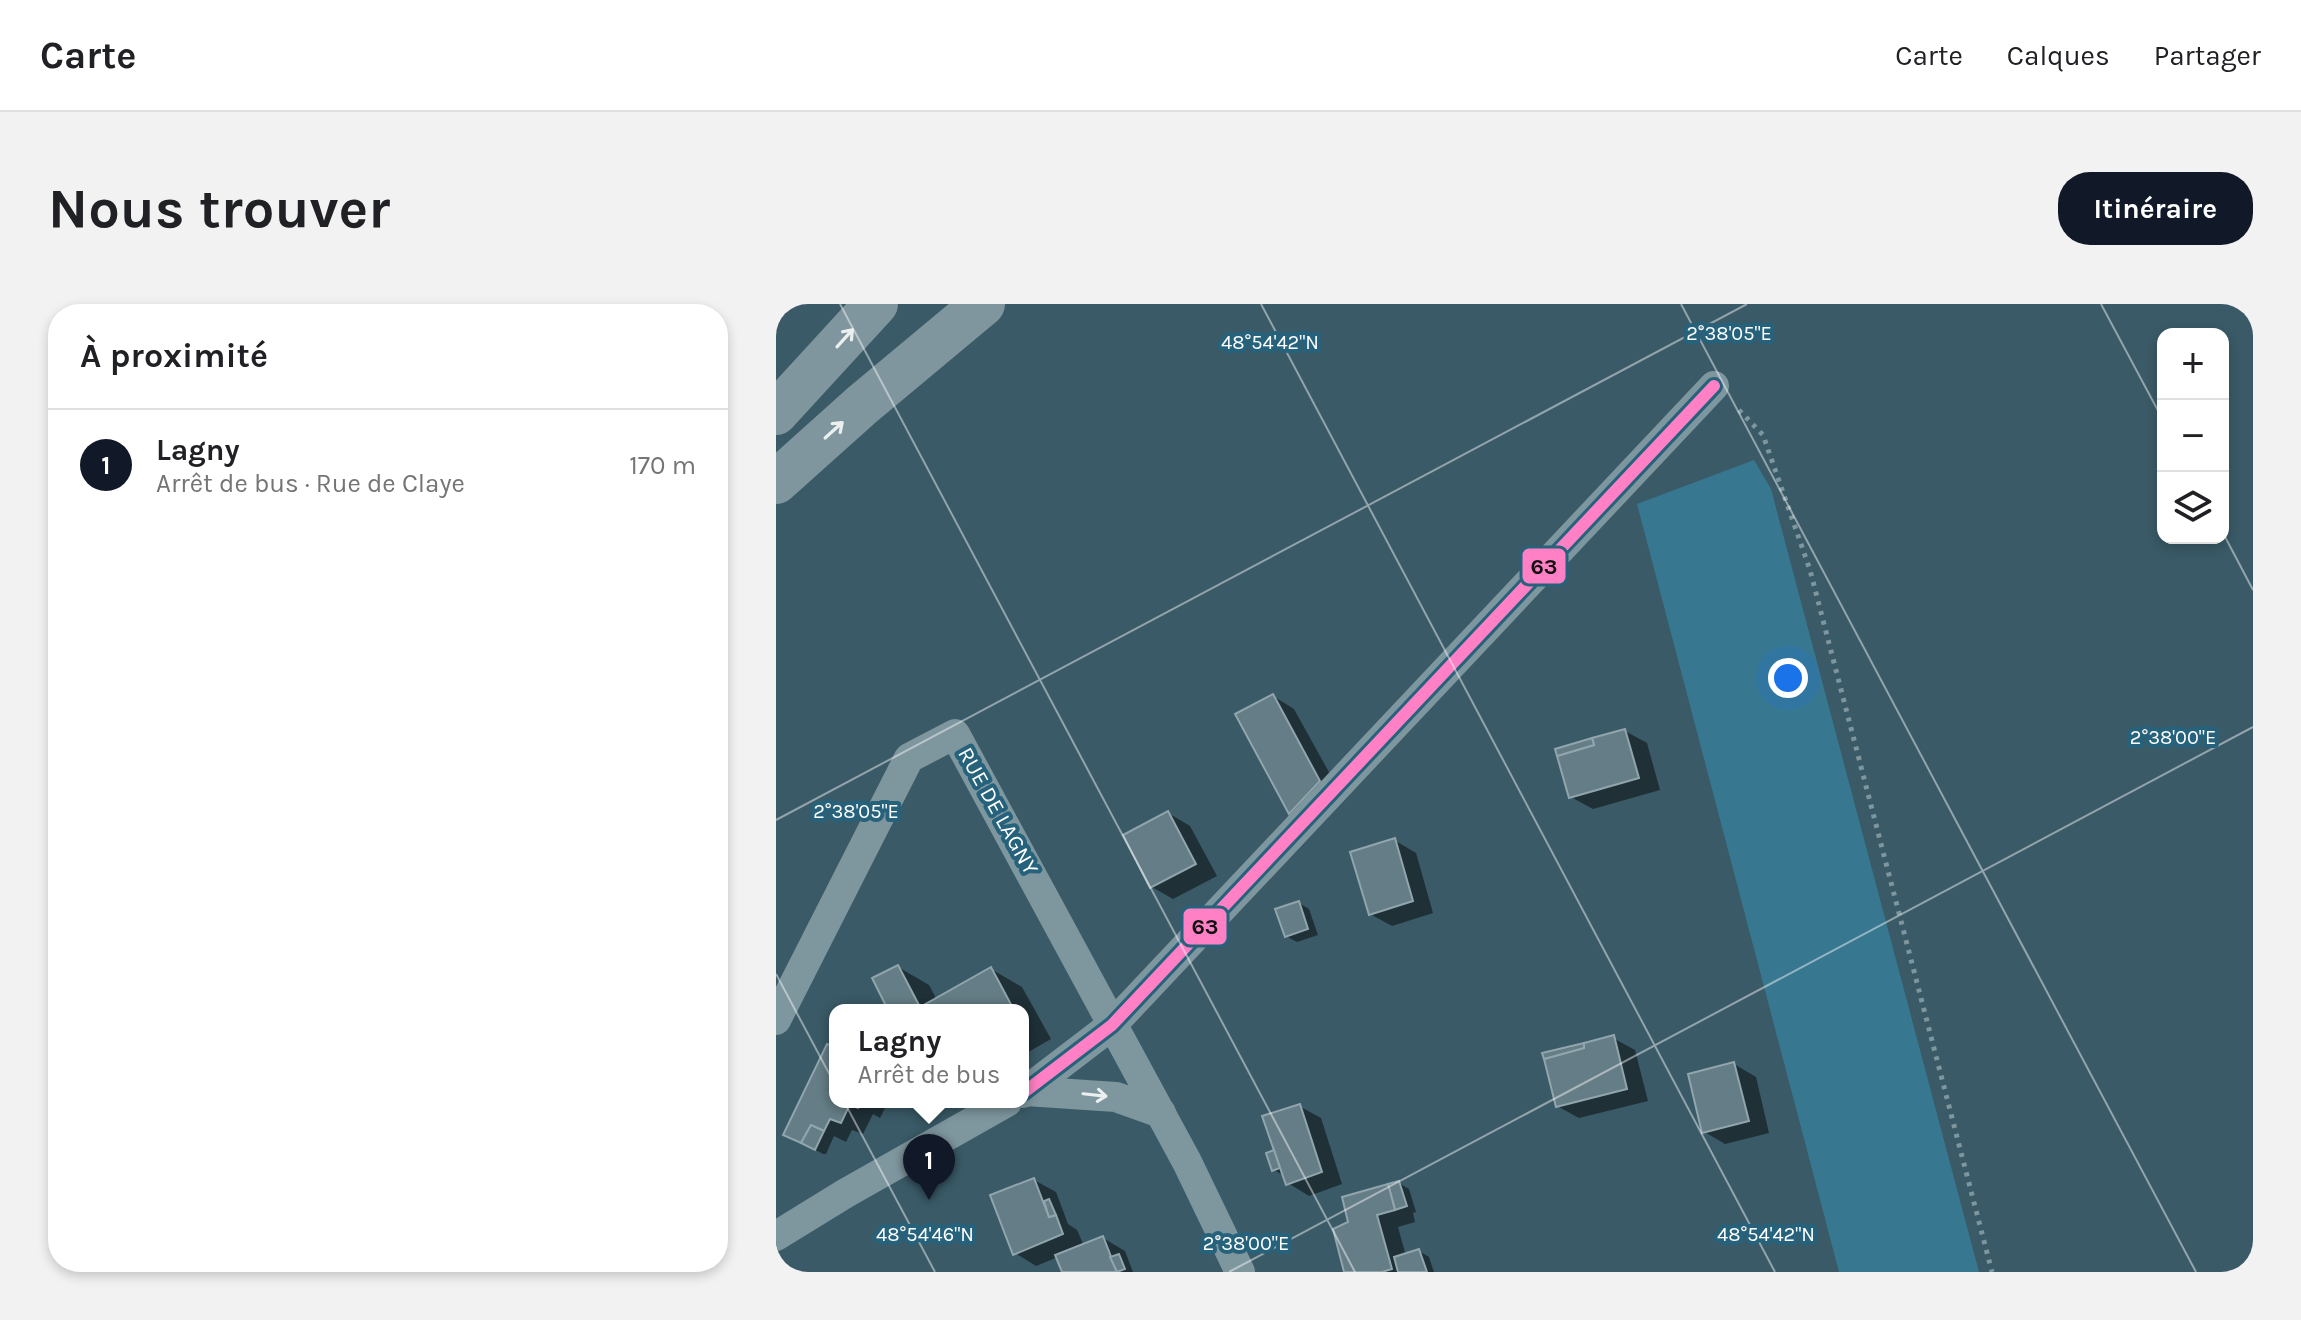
<!DOCTYPE html>
<html lang="fr">
<meta charset="utf-8">
<style>
:root{--surface:#fff;--page:#f2f2f2;--text:#202124;--muted:#757577;--line:#e0e0e0;--accent:#111827}
body{margin:0;font-family:Karla,sans-serif;background:var(--page);color:var(--text)}
.controls{position:absolute;right:24px;top:24px;display:grid;overflow:hidden;border-radius:16px;box-shadow:0 4px 12px #0003}
.controls button{width:72px;height:72px;display:grid;place-items:center;padding:0;border:0;border-bottom:2px solid var(--line);background:var(--surface);color:var(--text);font:40px sans-serif}
.you{position:absolute;left:1012px;top:374px;width:28px;height:28px;margin:-20px;border:6px solid #fff;border-radius:50%;background:#1a73e8;box-shadow:0 0 0 12px #1a73e833}
.badge{display:grid;place-items:center;width:52px;height:52px;border-radius:50%;background:var(--accent);color:#fff;font-size:26px;font-weight:700}
.pin{position:absolute;translate:-50% -66px;filter:drop-shadow(0 2px 4px #0008)}
.pin::after{content:'';position:absolute;top:42px;width:28px;height:24px;background:inherit;clip-path:polygon(0 0,100% 0,50% 100%)}
.popup{position:absolute;left:53px;top:700px;width:200px;height:104px;box-sizing:border-box;display:grid;place-content:center;border-radius:16px;background:var(--surface);filter:drop-shadow(0 2px 6px #0005);font-size:26px;white-space:nowrap;color:var(--muted)}
.popup b{font-size:30px;color:var(--text)}
.popup::after{content:'';position:absolute;left:50%;top:100%;margin-left:-16px;border:16px solid transparent;border-top-color:var(--surface)}
.list{margin:0;padding:0;list-style:none}
h2{display:flex;justify-content:space-between;align-items:center;height:104px;margin:0;padding:0 32px;font-size:34px}
h2 small{font-size:26px;font-weight:400;color:var(--muted)}
.list li{display:grid;grid-template-columns:52px 1fr auto;gap:24px;align-items:center;box-sizing:border-box;height:112px;padding:0 32px;border-top:2px solid var(--line)}
.list b{display:block;font-size:30px;white-space:nowrap}
.list p{margin:0;font-size:26px;white-space:nowrap;color:var(--muted)}
.list em{font-size:26px;font-style:normal;color:var(--muted)}
.icon{flex:none;width:44px;height:44px;fill:none;stroke:currentColor;stroke-width:2;stroke-linecap:round;stroke-linejoin:round}
.map{position:relative;flex:none;width:1477px;height:968px;overflow:hidden;border-radius:32px}
header{display:flex;align-items:center;gap:48px;box-sizing:border-box;height:112px;padding:0 40px;background:var(--surface);border-bottom:2px solid var(--line)}
header strong{font-size:38px}
nav{display:flex;gap:44px;margin-inline-start:auto;font-size:28px}
.intro{display:flex;align-items:center;justify-content:space-between;box-sizing:border-box;height:192px;padding:0 48px}
h1{margin:0;font-size:56px}
.button{padding:20px 36px;border-radius:32px;background:var(--accent);color:#fff;font-size:28px;font-weight:700}
main{display:flex;gap:48px;padding:0 48px}
aside{flex:1;background:var(--surface);border-radius:32px;box-shadow:0 4px 12px #0003}
.map>svg:first-child{display:block}
.green{fill:#377790}
.shadow{fill:#0007}
.building{fill:#657d86;stroke:#91a5ad;stroke-width:2}
.lines{fill:none;stroke-linecap:round;stroke-linejoin:round}
.path{stroke:#7e969e;stroke-width:5;stroke-dasharray:4 6;stroke-linecap:butt}
.street{stroke:#7e969e;stroke-width:30}
.highway{stroke:#80969e;stroke-width:44}
.bus-1-casing{stroke:#26627b;stroke-width:18}
.bus-1{stroke:#ff80c5;stroke-width:12}
.oneway{stroke:#eceff0}
.ticks{fill:none;stroke:#fff;stroke-width:2;stroke-opacity:0.45}
.labels{text-anchor:middle;dominant-baseline:central;stroke-width:8;stroke-linejoin:round;paint-order:stroke}
.street-label{font-size:22px;fill:#fff;stroke:#26627b}
.ticks-label{font-size:20px;text-anchor:middle;fill:#fff;stroke:#26627b;stroke-width:8;stroke-linejoin:round;paint-order:stroke}
.line-badge{stroke:#26627b;stroke-width:3}
.pale-badge-label{font-size:22px;text-anchor:middle;font-weight:bold;fill:#111}
</style>
<header>
<strong>Carte</strong>
<nav><a>Carte</a><a>Calques</a><a>Partager</a></nav>
</header>
<div class="intro"><h1>Nous trouver</h1><a class="button">Itinéraire</a></div>
<main>
<aside>
<h2>À proximité<small></small></h2>
<ul class="list">
<li><span class="badge">1</span><div><b>Lagny</b><p>Arrêt de bus · Rue de Claye</p></div><em>170 m</em></li>
</ul>
</aside>
<div class="map">
<svg width="1477" height="968" viewBox="0 0 1477 968">
<rect width="100%" height="100%" fill="#3a5a67"/>
<path class="green" d="M 978,156 L 995,185 L 1203,968 L 1063,968 L 861,200 Z"/>
<g class="shadow">
<path d="M 497,392 L 518,405 L 565,490 L 536,521 L 515,509 L 462,411 Z"/>
<path d="M 849,427 L 871,439 L 884,486 L 817,505 L 795,493 Z"/>
<path d="M 392,509 L 414,522 L 441,572 L 397,595 L 376,583 Z"/>
<path d="M 618,536 L 640,549 L 657,609 L 616,622 L 594,610 Z"/>
<path d="M 523,599 L 533,605 L 542,631 L 521,638 L 510,632 Z"/>
<path d="M 122,663 L 153,681 L 161,696 L 215,665 L 246,683 L 275,735 L 247,751 L 247,706 L 115,706 Z"/>
<path d="M 837,734 L 859,746 L 872,797 L 803,814 L 781,802 Z"/>
<path d="M 59,747 L 59,798 L 112,798 L 104,814 L 97,810 L 87,830 L 76,826 L 70,838 L 58,832 L 50,850 L 47,850 L 10,830 Z"/>
<path d="M 958,760 L 980,773 L 993,829 L 949,840 L 927,827 Z"/>
<path d="M 523,802 L 545,814 L 566,880 L 533,892 L 512,879 L 509,872 L 498,866 L 497,848 Z"/>
<path d="M 258,876 L 280,888 L 292,920 L 301,926 L 308,942 L 327,934 L 349,947 L 357,968 L 288,968 L 282,953 L 260,962 L 239,949 Z"/>
<path d="M 623,879 L 633,885 L 640,908 L 637,909 L 639,918 L 622,923 L 630,952 L 643,947 L 653,953 L 658,968 L 570,968 L 575,920 Z"/>
</g>
<g class="building">
<path d="M 497,390 L 544,477 L 513,510 L 459,410 Z"/>
<path d="M 849,425 L 863,474 L 793,494 L 781,452 L 818,441 L 816,434 Z"/>
<path d="M 816,434 L 818,441 L 781,452 L 779,445 Z"/>
<path d="M 392,507 L 420,560 L 374,584 L 347,531 Z"/>
<path d="M 619,534 L 637,597 L 593,611 L 574,548 Z"/>
<path d="M 523,597 L 532,625 L 509,633 L 499,605 Z"/>
<path d="M 122,661 L 144,703 L 215,663 L 238,706 L 112,706 L 96,674 Z"/>
<path d="M 838,731 L 851,785 L 780,803 L 768,755 L 808,744 L 808,739 Z"/>
<path d="M 808,739 L 808,744 L 768,755 L 766,749 Z"/>
<path d="M 51,740 L 59,744 L 59,798 L 85,798 L 82,804 L 74,800 L 65,819 L 54,815 L 48,827 L 35,821 L 25,839 L 7,831 Z"/>
<path d="M 958,758 L 973,817 L 926,829 L 912,770 Z"/>
<path d="M 524,800 L 546,868 L 510,881 L 486,812 Z"/>
<path d="M 35,821 L 48,827 L 39,846 L 25,839 Z"/>
<path d="M 498,846 L 504,864 L 496,867 L 490,849 Z"/>
<path d="M 258,874 L 273,913 L 280,911 L 287,930 L 237,951 L 214,891 Z"/>
<path d="M 623,877 L 631,902 L 619,906 L 612,880 Z"/>
<path d="M 612,880 L 619,906 L 601,911 L 616,965 L 606,968 L 568,968 L 557,925 L 572,918 L 566,893 Z"/>
<path d="M 273,895 L 280,911 L 273,913 L 268,897 Z"/>
<path d="M 327,932 L 341,968 L 286,968 L 279,951 Z"/>
<path d="M 643,945 L 651,968 L 622,968 L 618,953 Z"/>
<path d="M 343,950 L 349,965 L 341,968 L 334,953 Z"/>
</g>
<g class="lines">
<path class="path" d="M 963,106 L 987,131 L 1034,266 L 1216,968"/>
<g class="street">
<path d="M 0,716 L 133,454 L 179,430 L 411,858 L 464,968"/>
<path d="M 250,787 L 340,793 L 385,809"/>
<path d="M 247,789 L 336,721 L 938,82"/>
<path d="M 0,932 L 70,889 L 231,798"/>
</g>
<g class="highway">
<path d="M 0,109 L 100,0"/>
<path d="M 0,178 L 86,101 L 207,0"/>
</g>
<defs>
<path id="bus-1" d="M 247,789 L 336,721 L 938,82"/>
</defs>
<use href="#bus-1" class="bus-1-casing"/>
<use href="#bus-1" class="bus-1"/>
</g>
<defs><path id="oneway-shaft" d="M-6 0H5M1.5-3L5.5 0L1.5 3" fill="none" stroke-width="1.6" stroke-linecap="round" stroke-linejoin="round" transform="scale(2)"/></defs>
<g class="oneway">
<use href="#oneway-shaft" transform="translate(69 34) rotate(-48)"/>
<use href="#oneway-shaft" transform="translate(58 126) rotate(-42)"/>
<use href="#oneway-shaft" transform="translate(319 791) rotate(6)"/>
</g>
<path class="ticks" d="M 64,0 L 579,968M 485,0 L 999,968M 905,0 L 1420,968M 1325,0 L 1387,116M 1447,229 L 1477,286M 0,516 L 971,0M 0,670 L 159,968M 453,968 L 1477,423"/>
<g class="labels">
<g class="street-label">
<text transform="translate(222 507) rotate(61)">RUE DE LAGNY</text>
</g>
</g>
<g class="ticks-label">
<text x="953" y="36">2°38'05"E</text>
<text x="494" y="45">48°54'42"N</text>
<text x="1397" y="440">2°38'00"E</text>
<text x="80" y="514">2°38'05"E</text>
<text x="149" y="937">48°54'46"N</text>
<text x="990" y="937">48°54'42"N</text>
<text x="470" y="946">2°38'00"E</text>
</g>
<g class="line-badge">
<rect x="745" y="243" width="46" height="38" rx="8" fill="#ff80c5"/>
<rect x="406" y="603" width="46" height="39" rx="8" fill="#ff80c5"/>
</g>
<g class="pale-badge-label">
<text x="768" y="270">63</text>
<text x="429" y="630">63</text>
</g>
</svg>
<div class="controls">
<button>+</button>
<button>−</button>
<button><svg class="icon" aria-label="layers" viewBox="0 0 24 24"><path d="M12 4l9 5-9 5-9-5zM3 14l9 5 9-5"/></svg></button>
</div>
<div class="you"></div>
<div class="pin badge" style="left:153px;top:896px">1</div>
<div class="popup"><b>Lagny</b>Arrêt de bus</div>
</div>
</main>
